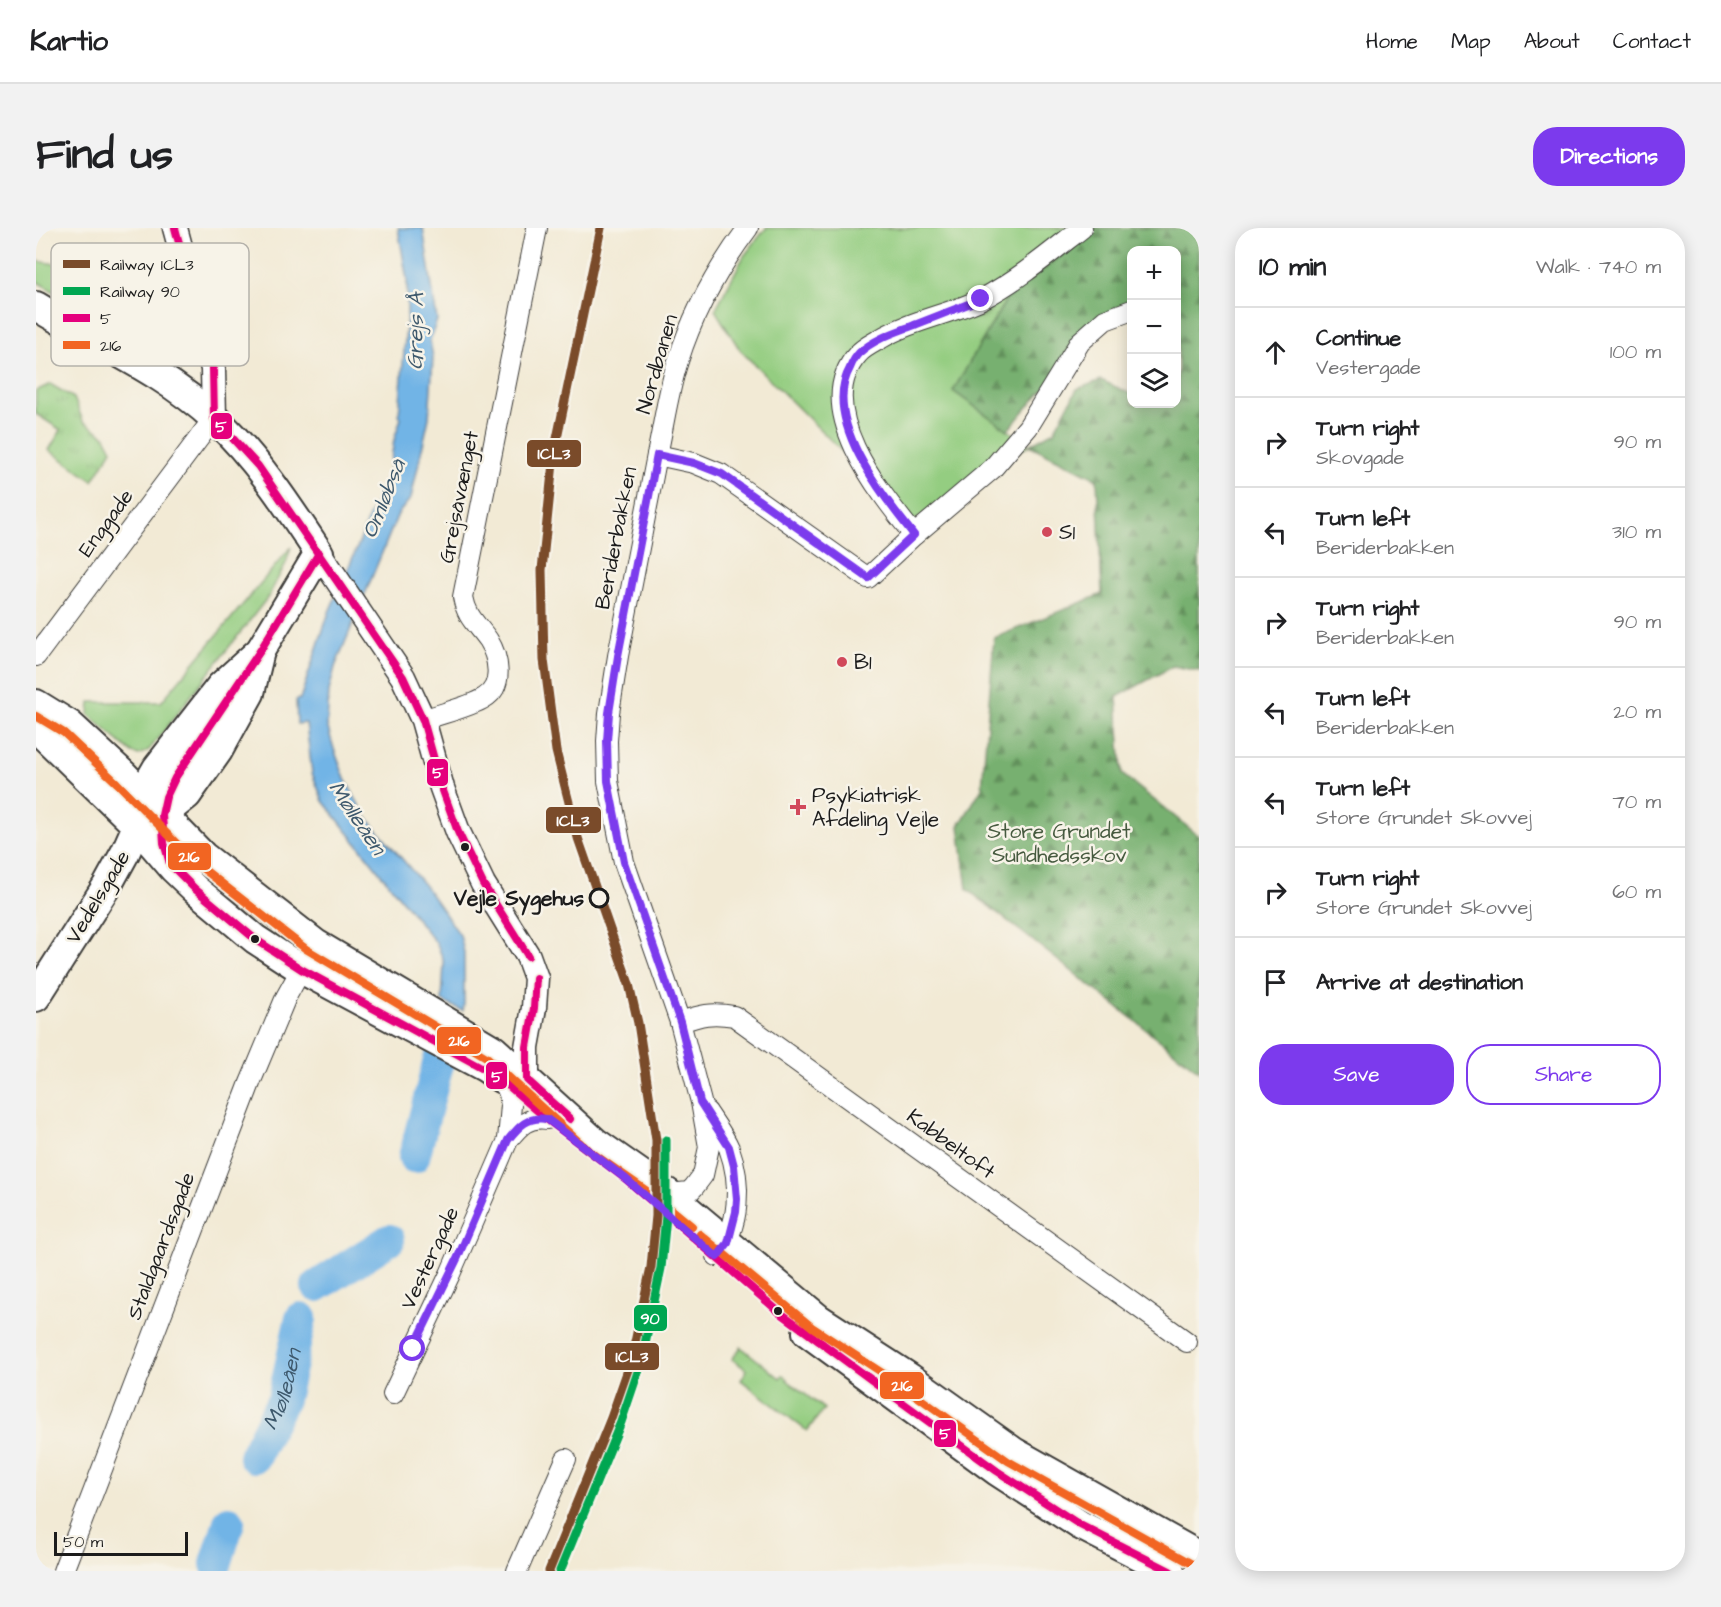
<!DOCTYPE html>
<meta charset="utf-8">
<style>
:root{--surface:#fff;--page:#f2f2f2;--text:#202124;--muted:#757577;--line:#e0e0e0;--accent:#7c3aed}
body{margin:0;font-family:"Architects Daughter",sans-serif;background:var(--page);color:var(--text)}
.controls{position:absolute;right:18px;top:18px;display:grid;overflow:hidden;border-radius:12px;box-shadow:0 3px 15px #0003}
.controls button{width:54px;height:54px;display:grid;place-items:center;padding:0;border:0;border-bottom:2px solid var(--line);background:var(--surface);color:var(--text);font:30px sans-serif}
.scale{position:absolute;left:18px;bottom:15px;width:134px;box-sizing:border-box;padding-left:6px;border:3px solid #1c1c1c;border-top:0;font-size:16px;line-height:21px;white-space:nowrap;color:#1c1c1c;-webkit-text-stroke:4px #f7f3e8;paint-order:stroke}
.stop{position:absolute;width:18px;height:18px;margin:-14px;border:4px solid #7c3aed;border-radius:50%;background:#fff}
.stop.end{background:#7c3aed;border-color:#fff;box-shadow:0 2px 6px #0008}
.list{margin:0;padding:0;list-style:none}
h2{display:flex;justify-content:space-between;align-items:center;height:78px;margin:0;padding:0 24px;font-size:26px}
h2 small{font-size:20px;font-weight:400;color:var(--muted)}
.list li{display:grid;grid-template-columns:39px 1fr auto;gap:18px;align-items:center;box-sizing:border-box;height:90px;padding:0 24px;border-top:2px solid var(--line)}
.list b{display:block;font-size:22px;white-space:nowrap}
.list p{margin:0;font-size:20px;white-space:nowrap;color:var(--muted)}
.list em{font-size:20px;font-style:normal;color:var(--muted)}
.actions{display:flex;gap:12px;padding:18px 24px}
.actions a{flex:1;padding:14px 0;border:2px solid var(--accent);border-radius:24px;text-align:center;font-size:21px;color:var(--accent)}
.actions .main{background:var(--accent);color:#fff}
.icon{flex:none;width:33px;height:33px;fill:none;stroke:currentColor;stroke-width:2;stroke-linecap:round;stroke-linejoin:round}
.map{position:relative;flex:none;width:1163px;height:1343px;overflow:hidden;border-radius:24px}
header{display:flex;align-items:center;gap:36px;box-sizing:border-box;height:84px;padding:0 30px;background:var(--surface);border-bottom:2px solid var(--line)}
header strong{font-size:28px}
nav{display:flex;gap:33px;margin-inline-start:auto;font-size:21px}
.intro{display:flex;align-items:center;justify-content:space-between;box-sizing:border-box;height:144px;padding:0 36px}
h1{margin:0;font-size:42px}
.button{padding:15px 27px;border-radius:24px;background:var(--accent);color:#fff;font-size:21px;font-weight:700}
main{display:flex;gap:36px;padding:0 36px}
aside{flex:1;background:var(--surface);border-radius:24px;box-shadow:0 3px 15px #0003}
.map>svg:first-child{display:block}
.green{fill:#94cd81;stroke:#58744e;stroke-width:1.5}
.forest{fill:url(#forest-firs);stroke:#4a6646;stroke-width:1.5}
.park{fill:url(#park-tufts);stroke:#58744e;stroke-width:1.5}
.water{fill:#71b4e6;stroke:#466881;stroke-width:1.5}
.lines{fill:none;stroke-linecap:round;stroke-linejoin:round}
.river{stroke:#71b4e6;stroke-width:32}
.minor-casing{stroke:#3c3b38;stroke-width:22}
.tertiary-casing{stroke:#3c3b38;stroke-width:27}
.secondary-casing{stroke:#3c3b38;stroke-width:32}
.minor{stroke:#fff;stroke-width:20}
.tertiary{stroke:#fff;stroke-width:24}
.secondary{stroke:#fff;stroke-width:28}
.bus-1-casing{stroke:#f7f3e8;stroke-width:12}
.bus-2-casing{stroke:#f7f3e8;stroke-width:12}
.bus-1{stroke:#e5007d;stroke-width:8}
.bus-2{stroke:#f26522;stroke-width:8}
.rail-1-casing{stroke:#f7f3e8;stroke-width:14}
.rail-2-casing{stroke:#f7f3e8;stroke-width:14}
.rail-1{stroke:#7a4b2a;stroke-width:9}
.rail-2{stroke:#00a651;stroke-width:9}
.route{stroke:#7c3aed;stroke-width:8}
.poi-dot{fill:#d1495b;stroke:#f7f3e8;stroke-width:2}
.bus-dot{fill:#1c1c1c;stroke:#f7f3e8;stroke-width:2}
.stop-dot{fill:#f7f3e8;stroke:#1c1c1c;stroke-width:3}
.labels{text-anchor:middle;dominant-baseline:central;stroke-width:5;stroke-linejoin:round;paint-order:stroke}
.street-label{font-size:21px;fill:#1c1c1c;stroke:#f7f3e8}
.poi-label{font-size:21px;fill:#1c1c1c;stroke:#f7f3e8;text-anchor:start}
.park-label{font-size:21px;fill:#465a3f;stroke:#f7f3e8}
.stop-label{font-size:21px;font-weight:bold;fill:#1c1c1c;stroke:#f7f3e8;text-anchor:end}
.water-label{font-size:22px;font-style:italic;fill:#3e596d;stroke:#f7f3e8}
.key{fill:#f7f3e8;stroke:#b5b2ab;stroke-width:1.5}
.key-label{font-size:16px;fill:#1c1c1c}
.line-badge{stroke:#f7f3e8;stroke-width:2}
.badge-label{font-size:16px;text-anchor:middle;font-weight:bold;fill:#fff}
</style>
<header>
<strong>Kartio</strong>
<nav><a>Home</a><a>Map</a><a>About</a><a>Contact</a></nav>
</header>
<div class="intro"><h1>Find us</h1><a class="button">Directions</a></div>
<main>
<div class="map">
<svg width="1163" height="1343" viewBox="0 0 1163 1343">
<defs>
<pattern id="forest-firs" width="22" height="20" patternUnits="userSpaceOnUse" patternTransform="scale(1.5)"><rect width="22" height="20" fill="#77b06f"/><path d="M5 1l3.5 6h-7zM16 11l3.5 6h-7z" fill="#618e5a"/></pattern>
<pattern id="park-tufts" width="24" height="20" patternUnits="userSpaceOnUse" patternTransform="scale(1.5)"><rect width="24" height="20" fill="#94cd81"/><path d="M3 7l-1-3M5 7V3M7 7l1-3M15 17l-1-3M17 17v-4M19 17l1-3" fill="none" stroke="#7faf6f"/></pattern>
</defs>
<rect width="100%" height="100%" fill="#f7f3e8"/>
<filter id="ink" filterUnits="userSpaceOnUse"><feTurbulence type="fractalNoise" baseFrequency=".0167" numOctaves="2"/><feDisplacementMap in="SourceGraphic" scale="12" xChannelSelector="R" yChannelSelector="G"/><feConvolveMatrix kernelMatrix="1 2 1 2 8 2 1 2 1" color-interpolation-filters="sRGB"/></filter>
<filter id="wash" filterUnits="userSpaceOnUse"><feTurbulence type="fractalNoise" baseFrequency=".008" numOctaves="4" result="noise"/><feDisplacementMap in="SourceGraphic" scale="24" xChannelSelector="R" yChannelSelector="G"/><feGaussianBlur stdDeviation="1.35" result="paint"/><feColorMatrix in="noise" values="0 0 0 0 0 0 0 0 0 0 0 0 0 0 0 0 0 1.4 0 .05"/><feComposite in="paint" operator="in"/></filter>
<g filter="url(#wash)">
<rect width="100%" height="100%" fill="#f2ead5"/>
<g class="green">
<path d="M 730,0 L 1061,0 L 971,70 L 917,163 L 993,217 L 877,294 L 704,122 L 679,82 L 708,28 Z"/>
<path d="M 0,33 L 140,54 L 162,136 L 147,141 L 0,53 Z"/>
<path d="M 255,319 L 250,335 L 232,369 L 113,522 L 103,527 L 96,525 L 53,487 L 54,474 L 125,474 Z"/>
<path d="M 705,1119 L 744,1150 L 747,1147 L 752,1151 L 751,1152 L 788,1181 L 771,1203 L 705,1152 L 711,1142 L 696,1131 Z"/>
</g>
<path class="forest" d="M 1061,0 L 1163,0 L 1163,443 L 1137,438 L 1081,469 L 1086,546 L 1163,608 L 1163,843 L 931,661 L 923,598 L 946,560 L 958,410 L 1066,366 L 1061,251 L 993,217 L 1018,203 L 1041,161 L 1065,152 L 1095,166 L 1096,176 L 1140,176 L 1142,137 L 1140,22 L 1096,22 L 1095,89 L 1085,84 L 1003,166 L 972,202 L 917,163 L 971,70 Z"/>
<path class="park" d="M 14,156 L 38,170 L 47,193 L 68,207 L 76,222 L 57,253 L 13,222 L 25,202 L 0,186 L 0,163 Z"/>
<path class="water" d="M 362,0 L 387,0 L 401,92 L 394,112 L 397,130 L 393,190 L 375,270 L 362,286 L 299,439 L 293,463 L 291,497 L 298,521 L 309,551 L 328,586 L 390,659 L 424,707 L 428,724 L 428,776 L 427,783 L 406,773 L 408,735 L 405,726 L 400,715 L 287,573 L 276,545 L 270,495 L 261,496 L 260,472 L 264,471 L 293,384 L 324,313 L 330,295 L 353,245 L 358,212 L 365,190 L 363,186 L 371,86 L 371,52 Z"/>
<g class="lines">
<g class="river">
<path d="M 378,929 L 403,832"/>
<path d="M 281,1058 L 353,1012"/>
<path id="s1" d="M 218,1229 L 247,1171 L 265,1090"/>
<path d="M 180,1336 L 193,1294"/>
</g>
</g>
</g>
<g filter="url(#ink)">
<g class="lines">
<defs>
<g id="minor">
<path d="M 621,227 C 628,196 632,163 642,133 C 657,85 682,40 712,0"/>
<path d="M 878,307 C 844,265 774,179 822,126 C 827,120 837,115 844,111 C 874,93 914,86 946,71 C 982,52 1014,25 1046,0"/>
<path d="M 0,428 L 178,190"/>
<path d="M 387,492 C 403,486 434,479 448,470 C 469,458 462,428 452,412 C 440,395 431,390 427,369 L 501,0"/>
<path d="M 644,794 C 665,787 675,784 698,788 L 1151,1114"/>
<path d="M 671,884 C 678,895 688,908 693,920 C 706,955 704,999 681,1028"/>
<path d="M 472,912 C 483,898 492,888 511,891"/>
<path d="M 633,966 L 653,964 L 658,959 L 667,947 L 673,919 L 665,874 L 644,794 L 588,634 L 572,553 L 571,513 L 573,485 L 582,428 L 621,227 L 658,235 L 685,246 L 832,350 L 878,307 L 956,241 L 992,199 L 1044,114 L 1069,92 L 1096,82"/>
<path d="M 357,1166 L 414,1046 L 472,912 L 475,877 L 473,866 L 468,853"/>
<path d="M 27,1343 L 214,855 L 250,769 L 271,731"/>
<path d="M 481,1343 L 530,1231"/>
</g>
<g id="tertiary">
<path d="M 139,0 L 177,141 L 178,190"/>
<path d="M 283,325 L 367,449 L 387,492 L 406,560 L 422,604 L 447,656 L 492,728 L 500,750 L 498,780 L 491,819 L 491,852"/>
</g>
<g id="secondary">
<path d="M 0,78 C 59,114 128,143 179,191 C 220,229 252,278 283,325 L 224,423 L 184,459 L 121,540 L 106,566 L 101,598 L 89,625 L 72,656 L 0,769"/>
<path d="M 0,476 L 34,497 L 88,547 L 167,628 L 280,716 L 458,822 L 559,914 L 633,966 L 783,1091 L 874,1150 L 978,1224 L 1163,1328"/>
<path d="M 0,500 L 101,598 L 138,641 L 159,661 L 219,711 L 265,741 L 450,840 L 466,851"/>
<path d="M 126,587 L 151,567 L 182,523 L 214,465 L 224,423"/>
<path d="M 127,602 C 125,565 143,543 163,514"/>
<path d="M 771,1104 L 961,1243 L 1044,1297 L 1134,1343"/>
</g>
</defs>
<use href="#minor" class="minor-casing"/>
<use href="#tertiary" class="tertiary-casing"/>
<use href="#secondary" class="secondary-casing"/>
<use href="#minor" class="minor"/>
<use href="#tertiary" class="tertiary"/>
<use href="#secondary" class="secondary"/>
<defs>
<g id="bus-1">
<path d="M 139,0 L 177,141 L 178,190 L 222,238 L 367,449 L 387,492 L 406,560 L 422,604 L 447,656 L 492,728"/>
<path d="M 283,325 L 224,423 L 139,550 L 130,569 L 126,587 L 128,615 L 134,636 L 159,661 L 219,711 L 265,741 L 460,847 L 511,891 L 590,951 L 742,1083 L 856,1167 L 961,1243 L 1044,1297 L 1134,1343"/>
<path d="M 500,750 L 498,780 L 491,819 L 491,852 L 534,891"/>
</g>
<g id="bus-2">
<path d="M 0,488 L 28,505 L 81,555 L 161,636 L 270,721 L 452,830 L 552,922 L 627,974 L 656,998"/>
<path d="M 664,1006 L 776,1099 L 868,1159 L 972,1233 L 1158,1337"/>
</g>
</defs>
<use href="#bus-1" class="bus-1-casing"/>
<use href="#bus-2" class="bus-2-casing"/>
<use href="#bus-1" class="bus-1"/>
<use href="#bus-2" class="bus-2"/>
<defs>
<path id="rail-1" d="M 513,1343 L 575,1190 L 595,1133 L 615,1039 L 620,988 L 620,912 L 602,795 L 593,756 L 542,610 L 520,523 L 508,432 L 506,342 L 518,225 L 565,0"/>
<path id="rail-2" d="M 524,1343 L 585,1194 L 605,1135 L 625,1040 L 630,988 L 630,912"/>
</defs>
<use href="#rail-1" class="rail-1-casing"/>
<use href="#rail-2" class="rail-2-casing"/>
<use href="#rail-1" class="rail-1"/>
<use href="#rail-2" class="rail-2"/>
</g>
</g>
<g class="lines" filter="url(#ink)">
<path class="route" d="M 377,1121 L 422,1029 L 472,912 C 483,898 492,888 511,891 L 590,951 L 681,1029 L 692,1015 L 700,984 L 701,971 L 698,938 L 693,919 L 664,874 L 644,794 L 588,634 L 572,553 L 571,513 L 573,485 L 582,428 L 621,227 L 658,235 L 686,246 L 832,350 L 878,307 C 847,268 785,191 814,140 C 816,135 819,129 823,125 C 839,110 861,104 881,96 C 902,88 924,79 945,71"/>
</g>
<g class="poi-dot">
<circle cx="1011" cy="304" r="6"/>
<circle cx="806" cy="434" r="6"/>
<path d="M759 570h6v6h6v6h-6v6h-6v-6h-6v-6h6z"/>
</g>
<g class="bus-dot">
<circle cx="429" cy="619" r="5"/>
<circle cx="219" cy="711" r="5"/>
<circle cx="742" cy="1083" r="5"/>
</g>
<circle class="stop-dot" cx="563" cy="670" r="9"/>
<g class="labels">
<g class="street-label">
<text transform="translate(621 136) rotate(-74)">Nordbanen</text>
<text transform="translate(423 269) rotate(-79)">Grejsåvænget</text>
<text transform="translate(70 295) rotate(-54)">Enggade</text>
<text transform="translate(580 310) rotate(-79)">Beriderbakken</text>
<text transform="translate(62 669) rotate(-59)">Vedelsgade</text>
<text transform="translate(915 916) rotate(36)">Kabbeltoft</text>
<text transform="translate(125 1018) rotate(-69)">Staldgaardsgade</text>
<text transform="translate(394 1030) rotate(-65)">Vestergade</text>
</g>
<g class="poi-label">
<text x="1023" y="304">S1</text>
<text x="818" y="434">B1</text>
<text x="776" y="567">Psykiatrisk<tspan x="776" dy="24">Afdeling Vejle</tspan></text>
</g>
<g class="park-label">
<text x="1023" y="603">Store Grundet<tspan x="1023" dy="24">Sundhedsskov</tspan></text>
</g>
<g class="stop-label">
<text x="548" y="670">Vejle Sygehus</text>
</g>
<g class="water-label">
<text transform="translate(380 103) rotate(-89)">Grejs Å</text>
<text transform="translate(348 271) rotate(-68)">Omløbså</text>
<text transform="translate(321 590) rotate(56)">Mølleåen</text>
<text stroke="none"><textPath href="#s1" startOffset="74">Mølleåen</textPath></text>
</g>
</g>
<rect x="15" y="15" width="198" height="123" rx="9" class="key"/>
<rect x="27" y="32" width="27" height="8" fill="#7a4b2a"/>
<rect x="27" y="59" width="27" height="8" fill="#00a651"/>
<rect x="27" y="86" width="27" height="8" fill="#e5007d"/>
<rect x="27" y="113" width="27" height="8" fill="#f26522"/>
<g class="key-label">
<text x="64" y="42">Railway ICL3</text>
<text x="64" y="69">Railway 90</text>
<text x="64" y="96">5</text>
<text x="64" y="123">216</text>
</g>
<g class="line-badge">
<rect x="174" y="184" width="23" height="28" rx="6" fill="#e5007d"/>
<rect x="490" y="211" width="56" height="29" rx="6" fill="#7a4b2a"/>
<rect x="390" y="530" width="23" height="29" rx="6" fill="#e5007d"/>
<rect x="509" y="578" width="57" height="28" rx="6" fill="#7a4b2a"/>
<rect x="131" y="614" width="45" height="29" rx="6" fill="#f26522"/>
<rect x="400" y="798" width="46" height="29" rx="6" fill="#f26522"/>
<rect x="449" y="833" width="23" height="29" rx="6" fill="#e5007d"/>
<rect x="597" y="1076" width="35" height="28" rx="6" fill="#00a651"/>
<rect x="568" y="1114" width="56" height="29" rx="6" fill="#7a4b2a"/>
<rect x="843" y="1143" width="46" height="29" rx="6" fill="#f26522"/>
<rect x="897" y="1191" width="24" height="29" rx="6" fill="#e5007d"/>
</g>
<g class="badge-label">
<text x="185" y="204">5</text>
<text x="518" y="231">ICL3</text>
<text x="402" y="550">5</text>
<text x="537" y="598">ICL3</text>
<text x="153" y="634">216</text>
<text x="423" y="818">216</text>
<text x="461" y="854">5</text>
<text x="614" y="1096">90</text>
<text x="596" y="1134">ICL3</text>
<text x="866" y="1163">216</text>
<text x="909" y="1211">5</text>
</g>
</svg>
<div class="controls">
<button>+</button>
<button>−</button>
<button><svg class="icon" aria-label="layers" viewBox="0 0 24 24"><path d="M12 4l9 5-9 5-9-5zM3 14l9 5 9-5"/></svg></button>
</div>
<div class="scale">50 m</div>
<div class="stop" style="left:377px;top:1121px"></div>
<div class="stop end" style="left:945px;top:71px"></div>
</div>
<aside>
<h2>10 min<small>Walk · 740 m</small></h2>
<ul class="list">
<li><svg class="icon" aria-label="ahead" viewBox="0 0 24 24"><path d="M12 20V5M6 11l6-6 6 6"/></svg><div><b>Continue</b><p>Vestergade</p></div><em>100 m</em></li>
<li><svg class="icon" aria-label="right" viewBox="0 0 24 24"><path d="M7 20v-9h11M14 6l5 5-5 5"/></svg><div><b>Turn right</b><p>Skovgade</p></div><em>90 m</em></li>
<li><svg class="icon" aria-label="left" viewBox="0 0 24 24"><path d="M17 20v-9H6M10 6l-5 5 5 5"/></svg><div><b>Turn left</b><p>Beriderbakken</p></div><em>310 m</em></li>
<li><svg class="icon" aria-label="right" viewBox="0 0 24 24"><path d="M7 20v-9h11M14 6l5 5-5 5"/></svg><div><b>Turn right</b><p>Beriderbakken</p></div><em>90 m</em></li>
<li><svg class="icon" aria-label="left" viewBox="0 0 24 24"><path d="M17 20v-9H6M10 6l-5 5 5 5"/></svg><div><b>Turn left</b><p>Beriderbakken</p></div><em>20 m</em></li>
<li><svg class="icon" aria-label="left" viewBox="0 0 24 24"><path d="M17 20v-9H6M10 6l-5 5 5 5"/></svg><div><b>Turn left</b><p>Store Grundet Skovvej</p></div><em>70 m</em></li>
<li><svg class="icon" aria-label="right" viewBox="0 0 24 24"><path d="M7 20v-9h11M14 6l5 5-5 5"/></svg><div><b>Turn right</b><p>Store Grundet Skovvej</p></div><em>60 m</em></li>
<li><svg class="icon" aria-label="arrive" viewBox="0 0 24 24"><path d="M6 21V4h12l-3 4 3 4H6"/></svg><div><b>Arrive at destination</b></div></li>
</ul>
<div class="actions"><a class="main">Save</a><a>Share</a></div>
</aside>
</main>
